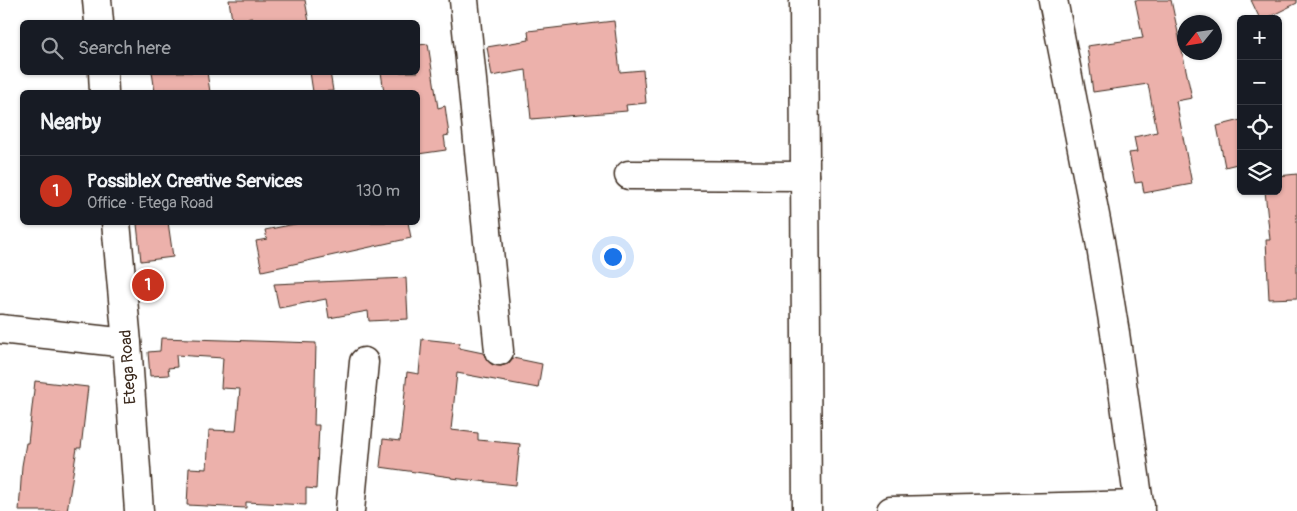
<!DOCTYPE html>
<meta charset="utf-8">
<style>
:root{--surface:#171b24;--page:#242831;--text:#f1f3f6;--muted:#9ea1a6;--line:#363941;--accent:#c8321e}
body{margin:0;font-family:Pangolin,sans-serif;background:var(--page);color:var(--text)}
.controls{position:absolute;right:15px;top:15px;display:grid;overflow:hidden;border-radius:8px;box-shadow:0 1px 4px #0004}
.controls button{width:45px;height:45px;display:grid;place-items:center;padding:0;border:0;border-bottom:1px solid var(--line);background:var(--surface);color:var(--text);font:25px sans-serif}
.compass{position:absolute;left:1177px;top:15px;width:45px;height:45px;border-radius:50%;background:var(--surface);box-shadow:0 1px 4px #0004;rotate:240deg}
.you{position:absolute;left:612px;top:256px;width:18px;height:18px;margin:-12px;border:4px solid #fff;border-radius:50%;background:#1a73e8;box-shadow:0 0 0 8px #1a73e833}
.badge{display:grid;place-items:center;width:32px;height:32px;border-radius:50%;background:var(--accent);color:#fff;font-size:16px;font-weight:700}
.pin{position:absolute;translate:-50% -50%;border:2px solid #fff;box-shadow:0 1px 5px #0006}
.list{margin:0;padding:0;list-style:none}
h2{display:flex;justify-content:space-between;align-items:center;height:65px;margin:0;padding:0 20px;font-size:21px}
h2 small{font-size:16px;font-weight:400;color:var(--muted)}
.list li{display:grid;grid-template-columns:32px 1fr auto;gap:15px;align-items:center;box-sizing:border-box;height:70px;padding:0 20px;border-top:1px solid var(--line)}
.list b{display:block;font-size:19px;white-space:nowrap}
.list p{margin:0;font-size:16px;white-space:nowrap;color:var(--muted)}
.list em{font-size:16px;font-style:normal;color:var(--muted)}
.icon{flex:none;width:28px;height:28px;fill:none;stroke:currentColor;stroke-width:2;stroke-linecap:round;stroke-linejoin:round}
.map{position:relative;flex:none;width:1297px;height:511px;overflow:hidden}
.search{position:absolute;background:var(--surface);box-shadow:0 1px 4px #0004;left:20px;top:20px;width:400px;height:55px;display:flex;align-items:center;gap:12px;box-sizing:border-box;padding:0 18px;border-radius:8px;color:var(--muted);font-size:19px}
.panel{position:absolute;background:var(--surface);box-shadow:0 1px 4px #0004;left:20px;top:90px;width:400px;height:135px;border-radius:8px}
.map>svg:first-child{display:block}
.building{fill:#ecb1ab;stroke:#3b2a1e}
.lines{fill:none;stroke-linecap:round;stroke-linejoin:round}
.minor-casing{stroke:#3b2a1e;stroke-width:31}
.minor{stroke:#fff;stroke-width:28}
.labels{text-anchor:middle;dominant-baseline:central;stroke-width:4.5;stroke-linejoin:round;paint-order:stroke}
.street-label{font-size:16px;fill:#3b2a1e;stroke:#fff}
</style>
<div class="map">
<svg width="1297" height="511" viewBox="0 0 1297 511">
<rect width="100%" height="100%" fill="#fff"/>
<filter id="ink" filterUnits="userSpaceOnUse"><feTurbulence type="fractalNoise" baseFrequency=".02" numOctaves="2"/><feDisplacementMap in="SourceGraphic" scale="10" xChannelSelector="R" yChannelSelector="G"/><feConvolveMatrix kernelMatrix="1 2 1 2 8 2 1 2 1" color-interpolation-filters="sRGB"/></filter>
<g filter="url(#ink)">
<g class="building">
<path d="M 229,0 L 305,0 L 309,22 L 253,22 L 252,18 L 232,20 Z"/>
<path d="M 1135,0 L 1171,0 L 1192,98 L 1176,101 L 1192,184 L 1144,193 L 1142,182 L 1135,183 L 1129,153 L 1137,152 L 1134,137 L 1157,132 L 1148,84 L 1093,92 L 1087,46 L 1143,38 Z"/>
<path d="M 1251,0 L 1297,0 L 1297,3 L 1265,19 L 1260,19 Z"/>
<path d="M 614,21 L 620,72 L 643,70 L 646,103 L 626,105 L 627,111 L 531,119 L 526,70 L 492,76 L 487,47 L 529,40 L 528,31 Z"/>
<path d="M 428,44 L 438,108 L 445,106 L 449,135 L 444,136 L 446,150 L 418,154 L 418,92 L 384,92 L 381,72 L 418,72 L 418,45 Z"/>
<path d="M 152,72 L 207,72 L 210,92 L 155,92 Z"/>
<path d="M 310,72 L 330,72 L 333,91 L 313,92 Z"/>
<path d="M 1241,120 L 1241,163 L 1225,167 L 1217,126 Z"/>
<path d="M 1297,174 L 1297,298 L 1269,299 L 1266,240 L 1270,240 L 1265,191 L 1278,191 L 1278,176 Z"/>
<path d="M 150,222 L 168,222 L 173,257 L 141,261 L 137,224 Z"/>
<path d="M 305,222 L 408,222 L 411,238 L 262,271 L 256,241 L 267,239 L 265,230 Z"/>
<path d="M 406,278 L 408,319 L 369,321 L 368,311 L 329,318 L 326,299 L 279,308 L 274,284 Z"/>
<path d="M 161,338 L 316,343 L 314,425 L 319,425 L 316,489 L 306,488 L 306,505 L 246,502 L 246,508 L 187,505 L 189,468 L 207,469 L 209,430 L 236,431 L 240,389 L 221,388 L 223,358 L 176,355 L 177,367 L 168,368 L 169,375 L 150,376 L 148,352 L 160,351 Z"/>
<path d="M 422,339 L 460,343 L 459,348 L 483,353 L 487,360 L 493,365 L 501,366 L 508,364 L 513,358 L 542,364 L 538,388 L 457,373 L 451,430 L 478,433 L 478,440 L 520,444 L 516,485 L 451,478 L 451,477 L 380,467 L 383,439 L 400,441 L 407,372 L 419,374 Z"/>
<path d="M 35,381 L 88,387 L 81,448 L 77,448 L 67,511 L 19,511 L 22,466 L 26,443 L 28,443 Z"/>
</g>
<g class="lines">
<defs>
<g id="minor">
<path d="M 97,0 L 99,22"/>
<path d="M 464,0 L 499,351"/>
<path d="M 804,0 L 807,511"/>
<path d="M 1053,0 L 1100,241 L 1115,333 L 1140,511"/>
<path d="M 103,72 L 104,92"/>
<path d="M 629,175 L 805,176"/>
<path d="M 116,222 L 127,343 L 139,511"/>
<path d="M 0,329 L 127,343"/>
<path d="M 350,511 L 364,362"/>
<path d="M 891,511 L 1140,505"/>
</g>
</defs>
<use href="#minor" class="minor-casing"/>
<use href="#minor" class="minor"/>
</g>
</g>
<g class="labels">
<g class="street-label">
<text transform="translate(128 367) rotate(-94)">Etega Road</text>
</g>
</g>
</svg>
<div class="controls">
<button>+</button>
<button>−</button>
<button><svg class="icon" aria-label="locate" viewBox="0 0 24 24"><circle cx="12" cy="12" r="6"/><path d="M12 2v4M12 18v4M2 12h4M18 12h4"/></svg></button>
<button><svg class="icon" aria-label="layers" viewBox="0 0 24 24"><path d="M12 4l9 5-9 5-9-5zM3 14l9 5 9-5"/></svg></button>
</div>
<svg class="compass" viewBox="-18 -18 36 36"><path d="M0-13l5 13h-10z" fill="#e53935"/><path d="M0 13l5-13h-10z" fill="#9ea1a6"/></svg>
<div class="you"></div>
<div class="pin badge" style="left:148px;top:285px">1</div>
<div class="search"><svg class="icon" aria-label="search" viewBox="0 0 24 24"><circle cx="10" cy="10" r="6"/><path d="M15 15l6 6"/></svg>Search here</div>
<section class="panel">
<h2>Nearby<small></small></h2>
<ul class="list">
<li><span class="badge">1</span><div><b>PossibleX Creative Services</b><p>Office · Etega Road</p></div><em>130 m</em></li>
</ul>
</section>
</div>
